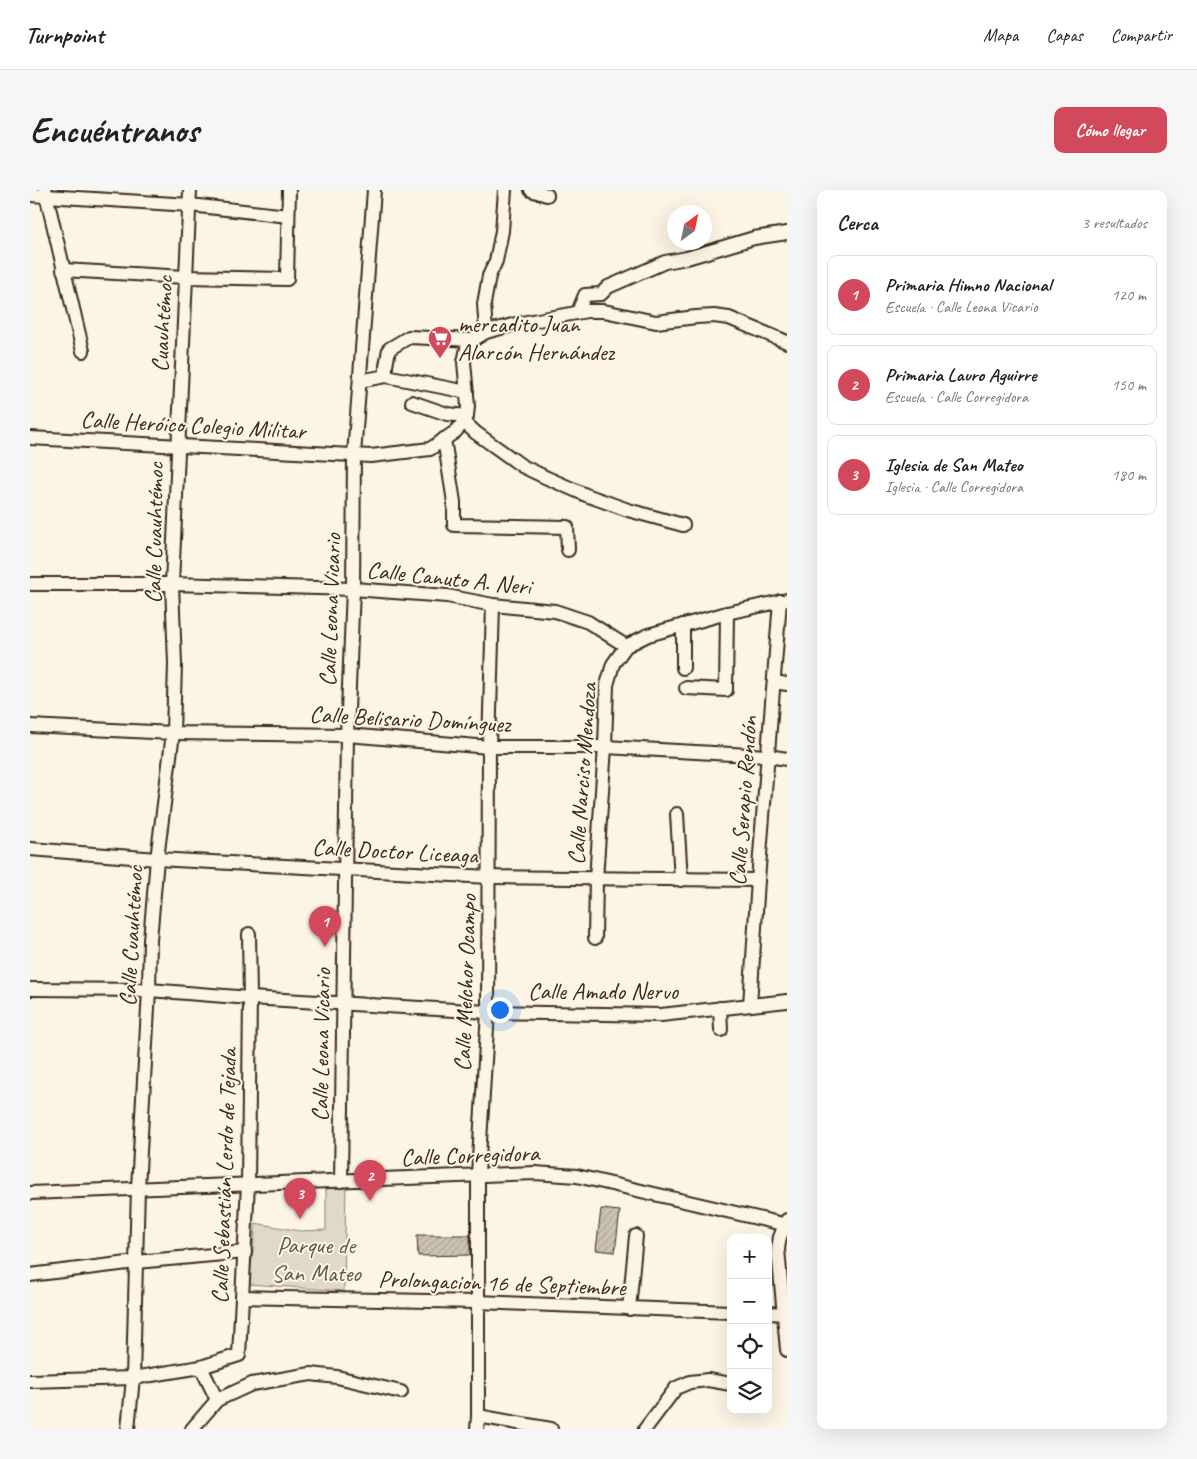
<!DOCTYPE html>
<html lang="es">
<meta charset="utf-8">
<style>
:root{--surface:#fff;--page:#f6f6f6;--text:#222;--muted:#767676;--line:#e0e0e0;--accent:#d1495b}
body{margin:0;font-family:Caveat,sans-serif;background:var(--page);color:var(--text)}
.controls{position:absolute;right:15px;bottom:15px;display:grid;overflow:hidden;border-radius:10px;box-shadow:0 5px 20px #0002}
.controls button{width:45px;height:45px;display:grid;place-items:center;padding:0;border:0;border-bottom:1px solid var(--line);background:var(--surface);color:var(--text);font:25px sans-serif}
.compass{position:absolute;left:637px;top:15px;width:45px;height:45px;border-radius:50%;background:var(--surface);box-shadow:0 5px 20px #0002;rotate:33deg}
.you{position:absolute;left:469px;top:819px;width:18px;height:18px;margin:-12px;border:4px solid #fff;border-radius:50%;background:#1a73e8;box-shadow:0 0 0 8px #1a73e833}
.badge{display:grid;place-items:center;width:32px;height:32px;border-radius:50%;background:var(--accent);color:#fff;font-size:16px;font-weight:700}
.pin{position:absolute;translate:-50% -41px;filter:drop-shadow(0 1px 2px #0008)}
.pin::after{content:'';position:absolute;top:26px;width:18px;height:15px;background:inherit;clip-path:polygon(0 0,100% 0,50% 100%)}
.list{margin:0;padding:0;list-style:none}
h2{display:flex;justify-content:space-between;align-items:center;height:65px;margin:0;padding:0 20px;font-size:21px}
h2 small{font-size:16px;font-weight:400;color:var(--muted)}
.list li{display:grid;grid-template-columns:32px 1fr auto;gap:15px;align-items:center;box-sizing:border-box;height:80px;margin:0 10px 10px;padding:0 10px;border:1px solid var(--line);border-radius:10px}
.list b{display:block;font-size:19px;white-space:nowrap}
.list p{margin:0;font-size:16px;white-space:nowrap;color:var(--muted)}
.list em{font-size:16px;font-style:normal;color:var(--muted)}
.icon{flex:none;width:28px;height:28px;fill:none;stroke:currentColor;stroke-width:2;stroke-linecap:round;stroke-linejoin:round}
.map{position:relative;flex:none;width:757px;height:1239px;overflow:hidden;border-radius:10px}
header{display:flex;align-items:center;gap:30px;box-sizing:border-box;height:70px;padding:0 25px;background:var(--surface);border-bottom:1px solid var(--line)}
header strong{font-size:24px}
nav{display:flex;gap:28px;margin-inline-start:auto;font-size:18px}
.intro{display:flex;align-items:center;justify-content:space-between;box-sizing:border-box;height:120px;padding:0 30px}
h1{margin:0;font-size:35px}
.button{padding:12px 22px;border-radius:10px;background:var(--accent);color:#fff;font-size:18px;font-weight:700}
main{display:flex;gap:30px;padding:0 30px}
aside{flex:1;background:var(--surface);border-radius:10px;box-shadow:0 5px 20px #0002}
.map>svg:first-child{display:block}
.green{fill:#e0d8c8;stroke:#8e8173}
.building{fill:url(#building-hatch);stroke:#3b2a1e}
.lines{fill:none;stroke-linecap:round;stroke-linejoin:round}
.minor-casing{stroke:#3b2a1e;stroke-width:16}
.minor{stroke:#fcf5e5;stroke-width:12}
.labels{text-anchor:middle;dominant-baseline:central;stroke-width:4;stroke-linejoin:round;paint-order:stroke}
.street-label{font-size:24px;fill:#3b2a1e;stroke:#fcf5e5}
.poi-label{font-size:24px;fill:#3b2a1e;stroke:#fcf5e5;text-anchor:start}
.park-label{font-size:24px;fill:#645648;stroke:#fcf5e5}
</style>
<header>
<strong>Turnpoint</strong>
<nav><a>Mapa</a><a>Capas</a><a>Compartir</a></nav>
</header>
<div class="intro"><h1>Encuéntranos</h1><a class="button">Cómo llegar</a></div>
<main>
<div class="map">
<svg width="757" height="1239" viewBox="0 0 757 1239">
<defs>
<pattern id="building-hatch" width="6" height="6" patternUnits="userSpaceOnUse" patternTransform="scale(1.25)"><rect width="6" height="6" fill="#ccc2b3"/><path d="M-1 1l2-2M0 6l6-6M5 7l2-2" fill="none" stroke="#b0a79a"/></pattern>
</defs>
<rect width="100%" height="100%" fill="#fcf5e5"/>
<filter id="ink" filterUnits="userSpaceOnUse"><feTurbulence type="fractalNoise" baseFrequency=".02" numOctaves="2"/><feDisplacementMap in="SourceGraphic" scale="10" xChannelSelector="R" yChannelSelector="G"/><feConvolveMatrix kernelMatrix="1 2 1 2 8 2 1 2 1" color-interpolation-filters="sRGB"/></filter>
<g filter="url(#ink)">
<path class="green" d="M 296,995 L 316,996 L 314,1101 L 219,1094 L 225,1041 L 225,1033 L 270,1041 L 296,1040 Z"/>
<g class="building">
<path d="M 571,1019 L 590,1021 L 585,1062 L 566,1060 Z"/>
<path d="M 387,1045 L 440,1045 L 440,1065 L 388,1066 Z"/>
</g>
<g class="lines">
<defs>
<g id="minor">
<path d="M 15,0 L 53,161"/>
<path d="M 501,0 L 517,5"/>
<path d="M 0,5 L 160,15 L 258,26"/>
<path d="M 33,80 L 155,87 L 257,89 L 259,0"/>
<path d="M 548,122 L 555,105 L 571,104 L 578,97 L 635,72 L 657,68 L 724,48 L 757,43"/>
<path d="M 456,142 L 454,114 L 459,86 L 466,71 L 472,41 L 475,0"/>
<path d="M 356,186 L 437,202"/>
<path d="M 330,191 L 356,186 L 356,176 L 359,159 L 379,147 L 443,150"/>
<path d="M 382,212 L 417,224 L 437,226"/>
<path d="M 434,232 L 446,243 L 492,276 L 515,287 L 556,305 L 598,320 L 653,335"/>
<path d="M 0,248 L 341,266 L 400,259 L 425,242 L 434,232 L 437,226 L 438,216 L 434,172 L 437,158 L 443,150 L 456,142 L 486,134 L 557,121 L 574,121 L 626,132 L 666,127 L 684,126 L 699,128 L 757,152"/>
<path d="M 414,249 L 424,312 L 424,335 L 537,337 L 538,360"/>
<path d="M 0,394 L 142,394 L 323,399 L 417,406 L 463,415 L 525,421 L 558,432 L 596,456"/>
<path d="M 653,435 L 653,478"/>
<path d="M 744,492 L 757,494"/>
<path d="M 656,498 L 696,500 L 697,423"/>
<path d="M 0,536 L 143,543 L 317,545 L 459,557 L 575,557 L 738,566 L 757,569"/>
<path d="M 647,624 L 651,690"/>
<path d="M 0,659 L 127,669 L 459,687 L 728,690"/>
<path d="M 565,748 L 566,689 L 575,557 L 577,495 L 583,474 L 596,456 L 618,445 L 697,423 L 757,410"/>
<path d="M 0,799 L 119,800 L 220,808 L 458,822 L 631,825 L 757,811"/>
<path d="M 720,815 L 728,690 L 750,411"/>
<path d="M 690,818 L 691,840"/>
<path d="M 311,991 L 317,545 L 323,399 L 324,265 L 344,0"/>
<path d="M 0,1003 L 505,983 L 547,986 L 757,1035"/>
<path d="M 757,1030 L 750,1047 L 748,1059 L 757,1160"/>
<path d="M 0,1085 L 106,1072 L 215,1062"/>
<path d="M 212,1107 L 447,1112 L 701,1122"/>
<path d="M 599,1119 L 606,1046"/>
<path d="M 738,1123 L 757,1124"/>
<path d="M 171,1177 L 187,1210"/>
<path d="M 0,1191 L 103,1188 L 171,1177 L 209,1165 L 218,994 L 220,808 L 219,744"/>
<path d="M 448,1226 L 521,1239"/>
<path d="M 98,1239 L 103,1188 L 108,998 L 119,800 L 120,750 L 127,669 L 143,543 L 145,474 L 142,394 L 160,0"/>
<path d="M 162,1239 L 187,1210 L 222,1194 L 281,1184 L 307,1187 L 371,1202"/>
<path d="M 447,1239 L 448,1226 L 448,984 L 458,822 L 459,557 L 463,415"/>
<path d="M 615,1239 L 646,1198 L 660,1192 L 678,1190 L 701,1194"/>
</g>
</defs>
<use href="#minor" class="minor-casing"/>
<use href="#minor" class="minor"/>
</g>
</g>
<defs>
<symbol id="supermarket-pin" viewBox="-11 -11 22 30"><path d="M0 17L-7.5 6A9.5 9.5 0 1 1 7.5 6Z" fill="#d1495b" stroke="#fcf5e5"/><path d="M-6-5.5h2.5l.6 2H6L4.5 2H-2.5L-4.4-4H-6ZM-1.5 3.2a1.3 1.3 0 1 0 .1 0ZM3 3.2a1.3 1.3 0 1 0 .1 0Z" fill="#fff"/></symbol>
</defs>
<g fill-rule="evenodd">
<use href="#supermarket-pin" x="396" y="134" width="28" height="38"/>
</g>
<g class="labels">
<g class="street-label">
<text transform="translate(132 134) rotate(-87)">Cuauhtémoc</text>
<text transform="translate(163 235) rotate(3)">Calle Heróico Colegio Militar</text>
<text transform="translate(124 343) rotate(-89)">Calle Cuauhtémoc</text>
<text transform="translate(419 388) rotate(6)">Calle Canuto A. Neri</text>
<text transform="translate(300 420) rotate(-88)">Calle Leona Vicario</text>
<text transform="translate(380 529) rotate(3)">Calle Belisario Domínguez</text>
<text transform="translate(552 584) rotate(-86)">Calle Narciso Mendoza</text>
<text transform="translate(713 611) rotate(-86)">Calle Serapio Rendón</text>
<text transform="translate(365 661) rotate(3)">Calle Doctor Liceaga</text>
<text transform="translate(101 746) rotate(-87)">Calle Cuauhtémoc</text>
<text transform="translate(435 793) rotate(-88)">Calle Melchor Ocampo</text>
<text x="573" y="801">Calle Amado Nervo</text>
<text transform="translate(291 855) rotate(-89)">Calle Leona Vicario</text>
<text transform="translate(440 965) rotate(-2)">Calle Corregidora</text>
<text transform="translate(194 986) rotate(-88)">Calle Sebastián Lerdo de Tejada</text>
<text transform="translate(472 1093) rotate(2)">Prolongacion 16 de Septiembre</text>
</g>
<g class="poi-label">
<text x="428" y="134">mercadito Juan<tspan x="428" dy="28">Alarcón Hernández</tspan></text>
</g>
<g class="park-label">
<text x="286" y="1055">Parque de<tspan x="286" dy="28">San Mateo</tspan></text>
</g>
</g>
</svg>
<div class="controls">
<button>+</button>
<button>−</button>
<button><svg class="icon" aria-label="locate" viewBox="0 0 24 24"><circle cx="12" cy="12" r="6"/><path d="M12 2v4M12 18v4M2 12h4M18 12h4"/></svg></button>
<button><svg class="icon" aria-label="layers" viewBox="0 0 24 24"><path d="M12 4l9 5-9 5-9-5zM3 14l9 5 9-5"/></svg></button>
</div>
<svg class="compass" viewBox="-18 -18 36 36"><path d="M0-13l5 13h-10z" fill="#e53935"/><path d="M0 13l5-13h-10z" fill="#767676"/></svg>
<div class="you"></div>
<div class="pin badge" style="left:295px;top:757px">1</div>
<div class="pin badge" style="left:340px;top:1011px">2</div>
<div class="pin badge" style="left:270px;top:1029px">3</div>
</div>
<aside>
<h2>Cerca<small>3 resultados</small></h2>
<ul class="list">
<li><span class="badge">1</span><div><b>Primaria Himno Nacional</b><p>Escuela · Calle Leona Vicario</p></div><em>120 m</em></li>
<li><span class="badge">2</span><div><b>Primaria Lauro Aguirre</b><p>Escuela · Calle Corregidora</p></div><em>150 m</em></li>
<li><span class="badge">3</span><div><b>Iglesia de San Mateo</b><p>Iglesia · Calle Corregidora</p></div><em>180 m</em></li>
</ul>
</aside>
</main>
